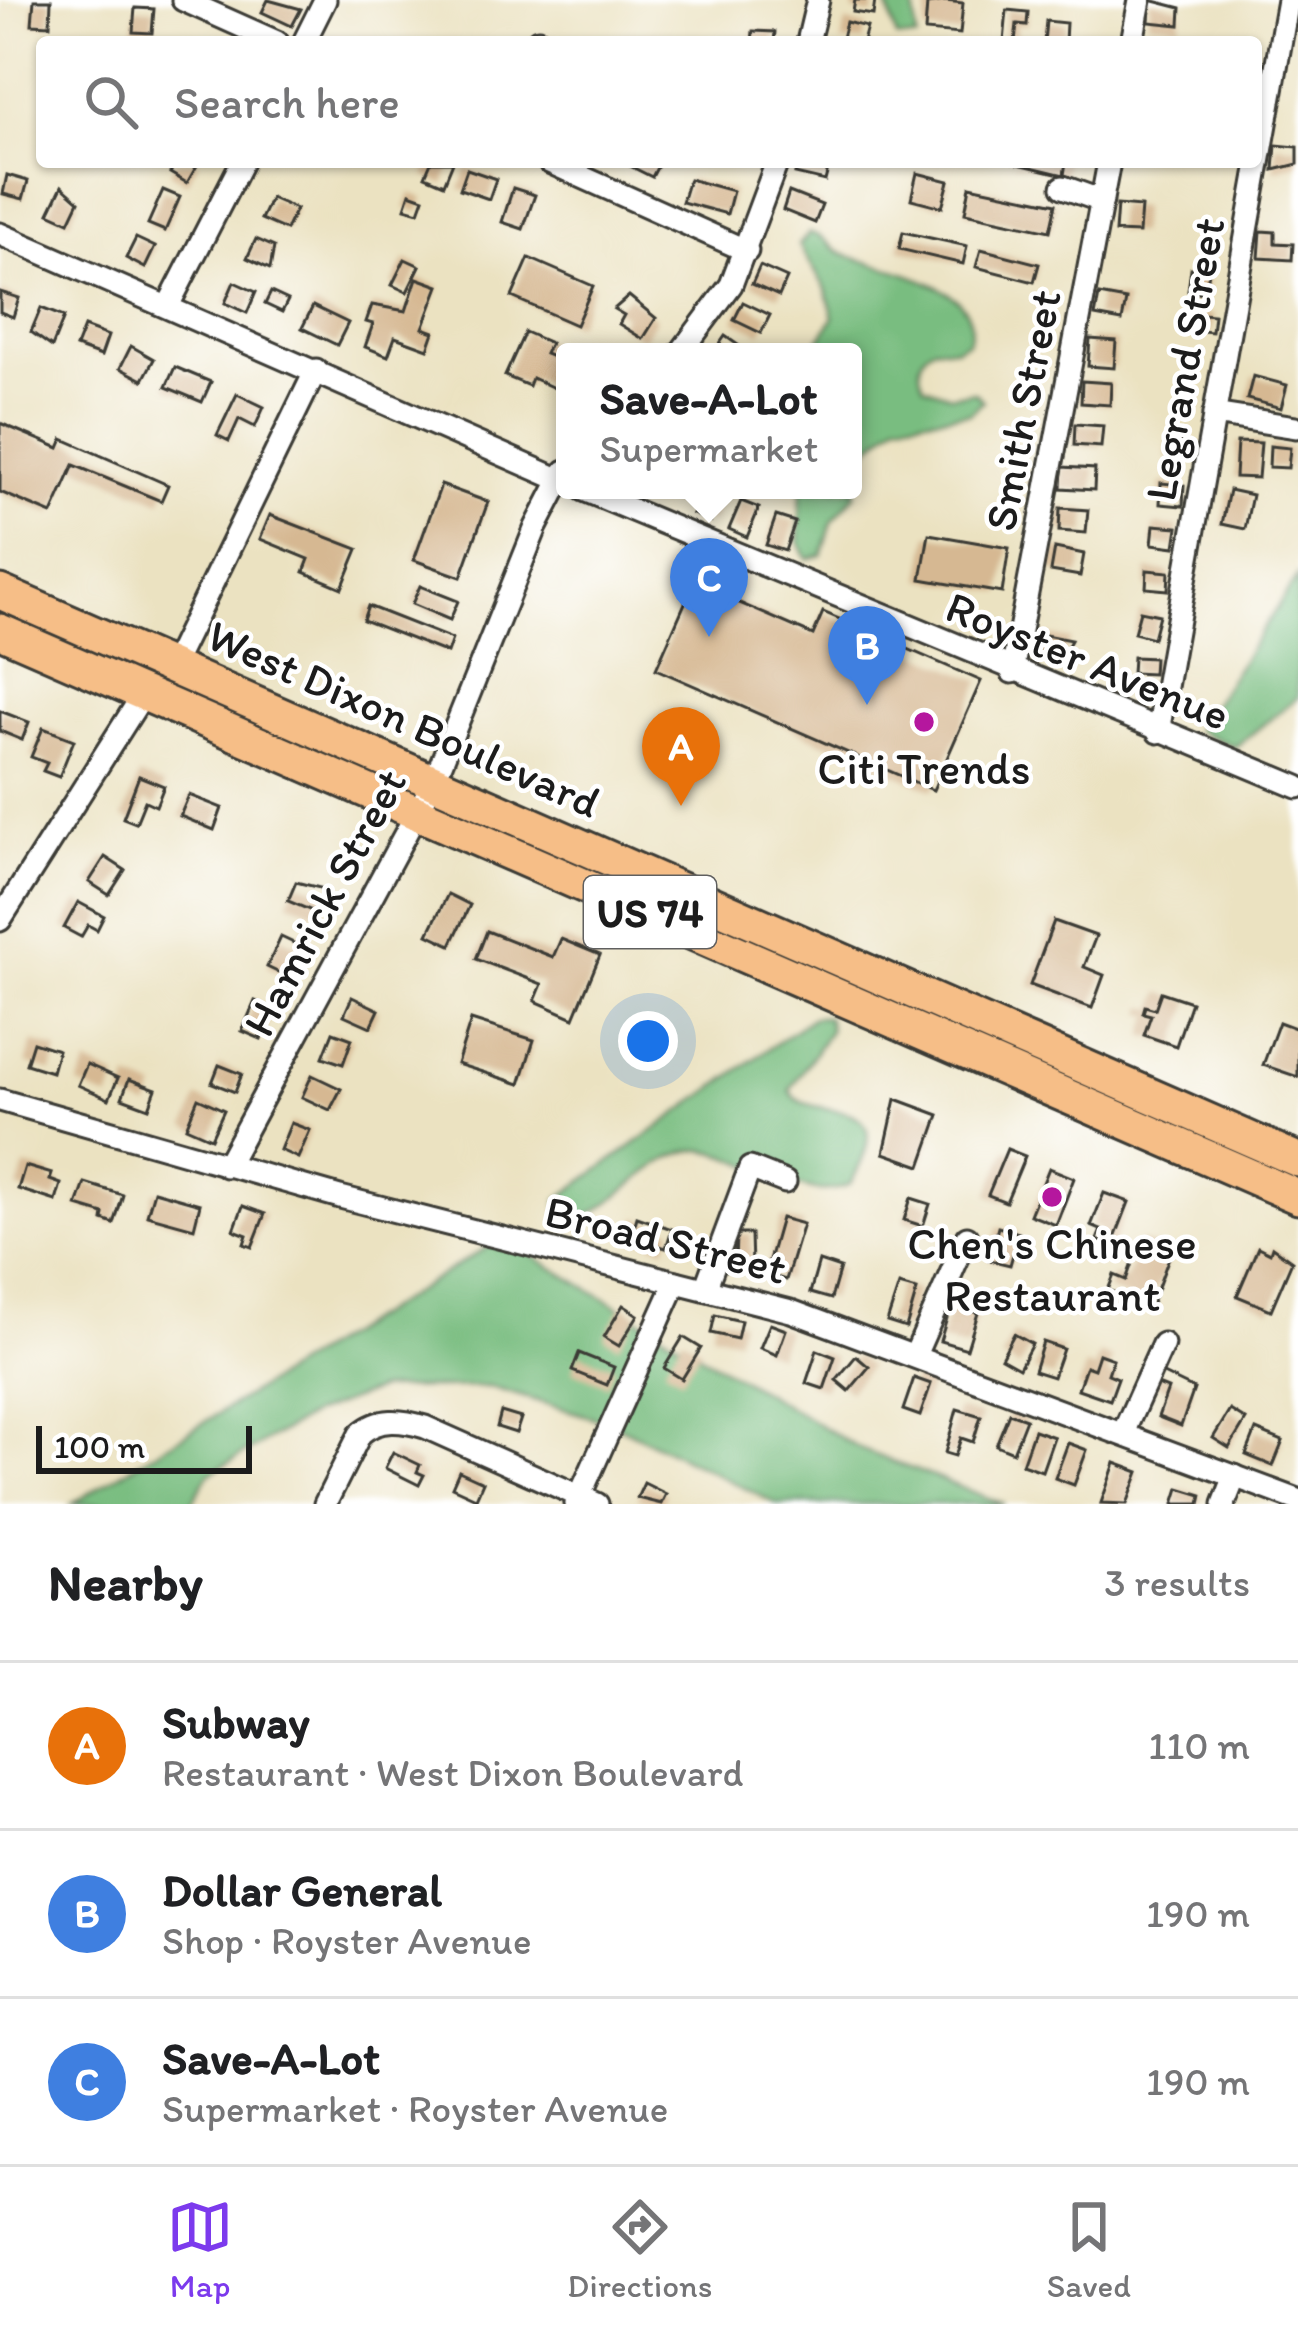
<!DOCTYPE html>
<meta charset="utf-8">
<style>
:root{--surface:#fff;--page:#f2f2f2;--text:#202124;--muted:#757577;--line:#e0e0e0;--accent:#7c3aed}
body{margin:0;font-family:Itim,sans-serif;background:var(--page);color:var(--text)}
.scale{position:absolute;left:36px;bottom:30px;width:216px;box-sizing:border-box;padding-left:12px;border:6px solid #1c1c1c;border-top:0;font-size:33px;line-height:42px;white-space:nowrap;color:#1c1c1c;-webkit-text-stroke:9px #fff;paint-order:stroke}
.you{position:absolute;left:648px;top:1041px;width:42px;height:42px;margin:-30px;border:9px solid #fff;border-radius:50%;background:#1a73e8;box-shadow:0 0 0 18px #1a73e833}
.badge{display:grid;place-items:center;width:78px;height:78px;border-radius:50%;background:var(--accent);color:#fff;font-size:39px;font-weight:700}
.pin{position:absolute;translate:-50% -99px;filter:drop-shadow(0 3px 6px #0008)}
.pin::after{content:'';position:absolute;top:63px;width:42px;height:36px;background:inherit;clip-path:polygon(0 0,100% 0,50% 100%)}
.popup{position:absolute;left:556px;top:343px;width:306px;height:156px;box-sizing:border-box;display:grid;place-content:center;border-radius:12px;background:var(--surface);filter:drop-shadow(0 3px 9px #0005);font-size:39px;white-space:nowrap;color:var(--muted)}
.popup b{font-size:45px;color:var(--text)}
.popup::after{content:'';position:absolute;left:50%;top:100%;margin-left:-24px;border:24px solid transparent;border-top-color:var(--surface)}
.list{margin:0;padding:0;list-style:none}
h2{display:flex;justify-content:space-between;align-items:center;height:156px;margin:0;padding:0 48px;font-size:51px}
h2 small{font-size:39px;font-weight:400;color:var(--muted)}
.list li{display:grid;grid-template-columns:78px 1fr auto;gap:36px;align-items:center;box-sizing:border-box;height:168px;padding:0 48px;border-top:3px solid var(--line)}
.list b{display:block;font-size:45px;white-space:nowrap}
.list p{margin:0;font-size:39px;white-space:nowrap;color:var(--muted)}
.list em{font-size:39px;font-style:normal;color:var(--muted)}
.icon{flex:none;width:66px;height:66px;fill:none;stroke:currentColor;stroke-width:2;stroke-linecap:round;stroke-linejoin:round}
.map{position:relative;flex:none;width:1298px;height:1504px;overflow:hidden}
.search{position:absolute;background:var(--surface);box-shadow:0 3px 9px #0004;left:36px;right:36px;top:36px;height:132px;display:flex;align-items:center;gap:30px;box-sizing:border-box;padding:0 42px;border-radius:12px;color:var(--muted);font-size:45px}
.sheet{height:660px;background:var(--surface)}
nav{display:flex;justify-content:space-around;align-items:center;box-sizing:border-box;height:168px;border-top:3px solid var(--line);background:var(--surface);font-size:33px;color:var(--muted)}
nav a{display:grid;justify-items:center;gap:6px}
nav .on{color:var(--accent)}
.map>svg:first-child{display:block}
.forest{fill:#79bd80;stroke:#4a6c4e;stroke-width:3}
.building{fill:#d6b892}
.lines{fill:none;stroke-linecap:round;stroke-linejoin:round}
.minor-casing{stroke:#3b3a35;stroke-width:27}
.highway-casing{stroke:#3b3a35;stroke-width:39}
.minor{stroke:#fff;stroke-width:21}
.highway{stroke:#f6be87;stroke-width:33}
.poi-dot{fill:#b5179e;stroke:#fff;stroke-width:4.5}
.labels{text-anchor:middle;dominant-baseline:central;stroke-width:9;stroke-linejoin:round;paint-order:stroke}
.shield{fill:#fff;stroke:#606060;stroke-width:3}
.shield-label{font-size:42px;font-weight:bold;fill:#1c1c1c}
.street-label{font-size:45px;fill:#1c1c1c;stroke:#fff}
.poi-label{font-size:45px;fill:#1c1c1c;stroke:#fff}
</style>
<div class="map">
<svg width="1298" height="1504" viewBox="0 0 1298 1504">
<rect width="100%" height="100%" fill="#fff"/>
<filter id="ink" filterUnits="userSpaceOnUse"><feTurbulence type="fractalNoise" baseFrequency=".00833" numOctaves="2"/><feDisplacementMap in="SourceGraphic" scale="24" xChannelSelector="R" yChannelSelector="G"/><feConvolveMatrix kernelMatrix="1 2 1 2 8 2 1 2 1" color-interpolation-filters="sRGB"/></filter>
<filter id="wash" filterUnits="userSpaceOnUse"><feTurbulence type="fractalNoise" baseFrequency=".004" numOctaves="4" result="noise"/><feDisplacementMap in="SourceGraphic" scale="48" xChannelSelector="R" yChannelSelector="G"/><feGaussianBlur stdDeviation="2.7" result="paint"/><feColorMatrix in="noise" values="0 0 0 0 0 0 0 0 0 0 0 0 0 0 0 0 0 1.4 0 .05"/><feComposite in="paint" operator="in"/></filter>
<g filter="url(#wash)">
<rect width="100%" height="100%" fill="#ebe2c1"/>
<g class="forest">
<path d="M 886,0 L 914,0 L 917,39 L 897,38 Z"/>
<path d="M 809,233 C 825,235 828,246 841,253 C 874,268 990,283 968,341 L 956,348 L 934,346 C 918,356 917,370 924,386 L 951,395 L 975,392 L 983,401 L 970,413 L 899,421 L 857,458 L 855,494 L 832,522 L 822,555 L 807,559 L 799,542 L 801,490 L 853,490 L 853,352 L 812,352 L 834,317 L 826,289 L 799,245 Z"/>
<path d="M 1298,576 L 1298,697 L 1235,747 L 1196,730 Z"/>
<path d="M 813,1017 L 827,1017 L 830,1029 L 790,1090 C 803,1126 909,1083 850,1184 C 805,1209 747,1152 699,1150 C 652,1149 602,1229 558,1221 L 558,1199 Z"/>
<path d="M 502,1238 L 862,1450 L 1004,1504 L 777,1504 L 614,1424 L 490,1387 L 380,1389 L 313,1414 L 209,1474 L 191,1504 L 72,1504 Z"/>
</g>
<g id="blocks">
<g class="building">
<path d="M 34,0 L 51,0 L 50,25 L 32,24 Z"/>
<path d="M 268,0 L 301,9 L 292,26 L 262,12 Z"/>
<path d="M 855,0 L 875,0 L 873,15 L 853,12 Z"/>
<path d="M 1150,0 L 1181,8 L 1180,25 L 1149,22 Z"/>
<path d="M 945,1 L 963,3 L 960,34 L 925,31 L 927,4 Z"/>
<path d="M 135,8 L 154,9 L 152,33 L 133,32 Z"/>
<path d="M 1007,10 L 1028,12 L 1027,25 L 1017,24 L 1015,42 L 1004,42 Z"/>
<path d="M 1046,21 L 1066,23 L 1065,42 L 1044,42 Z"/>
<path d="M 846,22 L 867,27 L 863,42 L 841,42 Z"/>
<path d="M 753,31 L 775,32 L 774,42 L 752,42 Z"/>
<path d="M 1276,145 L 1298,147 L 1298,164 L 1274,170 Z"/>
<path d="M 176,162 L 199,162 L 187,183 L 170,173 Z"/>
<path d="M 431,162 L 453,162 L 444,184 L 425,176 Z"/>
<path d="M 622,162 L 660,162 L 652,177 Z"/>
<path d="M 798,162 L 830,162 L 825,181 L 795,174 Z"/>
<path d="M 1010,162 L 1066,162 L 1064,175 Z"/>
<path d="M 467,169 L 496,179 L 489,199 L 460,189 Z"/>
<path d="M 917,173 L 949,181 L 942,207 L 911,199 Z"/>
<path d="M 7,175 L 28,181 L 23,199 L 3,194 Z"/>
<path d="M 689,179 L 733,191 L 727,214 L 682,202 Z"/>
<path d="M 62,186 L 79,201 L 69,222 L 49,213 Z"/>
<path d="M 970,186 L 1056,204 L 1050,231 L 965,213 Z"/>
<path d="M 513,188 L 535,195 L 523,229 L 502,222 Z"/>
<path d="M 163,190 L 180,197 L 165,231 L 148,224 Z"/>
<path d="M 789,192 L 822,205 L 815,223 L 783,210 Z"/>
<path d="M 410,193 L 424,198 L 419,212 L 405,208 Z"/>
<path d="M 271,198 L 296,209 L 286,230 L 261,219 Z"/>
<path d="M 1117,205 L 1141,207 L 1139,233 L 1115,232 Z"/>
<path d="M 1261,231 L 1275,232 L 1275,243 L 1293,244 L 1292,260 L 1259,258 Z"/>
<path d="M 903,232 L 967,246 L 963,264 L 899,249 Z"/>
<path d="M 136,238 L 155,247 L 145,268 L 126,258 Z"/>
<path d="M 256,239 L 274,247 L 270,269 L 247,258 Z"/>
<path d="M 981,249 L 1039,264 L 1034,282 L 976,267 Z"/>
<path d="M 529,258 L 593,286 L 576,325 L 512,297 Z"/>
<path d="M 405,259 L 420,266 L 407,292 L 392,285 Z"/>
<path d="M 760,266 L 787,278 L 779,296 L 752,284 Z"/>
<path d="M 1191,268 L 1209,270 L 1206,293 L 1188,291 Z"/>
<path d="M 417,278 L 439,286 L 423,328 L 434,332 L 428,349 L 395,337 L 388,356 L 365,347 L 373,324 L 366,322 L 372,305 L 406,311 Z"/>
<path d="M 234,282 L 256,292 L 247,313 L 225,303 Z"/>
<path d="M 0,292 L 19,298 L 13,317 L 0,312 Z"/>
<path d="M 271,292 L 288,300 L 282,312 L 265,304 Z"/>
<path d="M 1099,295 L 1126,300 L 1122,321 L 1095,316 Z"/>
<path d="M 629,296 L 656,318 L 643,339 L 619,324 L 624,315 L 614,309 Z"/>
<path d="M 743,302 L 770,315 L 761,333 L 734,320 Z"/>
<path d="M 313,306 L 348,323 L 337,345 L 302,328 Z"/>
<path d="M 41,308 L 64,317 L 52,347 L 31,332 Z"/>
<path d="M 1191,313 L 1214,315 L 1212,332 L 1189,330 Z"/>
<path d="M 84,327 L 108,336 L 101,356 L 76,347 Z"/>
<path d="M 525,332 L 550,343 L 545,354 L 565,362 L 565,393 L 532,378 L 529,386 L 505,376 Z"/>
<path d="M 725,336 L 748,352 L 714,352 Z"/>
<path d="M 1090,339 L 1116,341 L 1114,368 L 1088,366 Z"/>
<path d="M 131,346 L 154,359 L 143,380 L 120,368 Z"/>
<path d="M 175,367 L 211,382 L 202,402 L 166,387 Z"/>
<path d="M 1253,376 L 1287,385 L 1281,408 L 1247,399 Z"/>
<path d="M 1082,381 L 1111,383 L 1110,405 L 1081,403 Z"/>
<path d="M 237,394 L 264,407 L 255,427 L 239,419 L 229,441 L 217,435 Z"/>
<path d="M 0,423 L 59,448 L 63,439 L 168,485 L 161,501 L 74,465 L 52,514 L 0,492 Z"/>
<path d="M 1075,424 L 1103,426 L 1101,447 L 1074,445 Z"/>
<path d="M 1168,441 L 1187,443 L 1186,460 L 1167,458 Z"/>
<path d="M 1237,442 L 1261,443 L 1258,478 L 1235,477 Z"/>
<path d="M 1270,446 L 1290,448 L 1288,468 L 1269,467 Z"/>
<path d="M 1062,467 L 1095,469 L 1094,490 L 1061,488 Z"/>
<path d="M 1161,483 L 1184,485 L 1183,506 L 1160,504 Z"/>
<path d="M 441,485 L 488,502 L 461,577 L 414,560 Z"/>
<path d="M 703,490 L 722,493 L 711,521 L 693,514 Z"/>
<path d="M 1229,490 L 1252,495 L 1245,529 L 1222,524 Z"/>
<path d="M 741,501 L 759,508 L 747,537 L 729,529 Z"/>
<path d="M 1060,508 L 1088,510 L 1086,533 L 1059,531 Z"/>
<path d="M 270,515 L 358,549 L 342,588 L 304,572 L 309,559 L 260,539 Z"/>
<path d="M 776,516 L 795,522 L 785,551 L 766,545 Z"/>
<path d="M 1154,525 L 1178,527 L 1175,547 L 1152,544 Z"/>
<path d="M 929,534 L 1009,548 L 1002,593 L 921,579 Z"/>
<path d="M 1055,548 L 1084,554 L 1080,576 L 1051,571 Z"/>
<path d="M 700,569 L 719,577 L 712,591 L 813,635 L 823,612 L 981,681 L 933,790 L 656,669 Z"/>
<path d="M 1147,570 L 1169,572 L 1168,590 L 1146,588 Z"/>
<path d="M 420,586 L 458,601 L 450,620 L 412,604 Z"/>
<path d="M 368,606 L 452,639 L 447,653 L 363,620 Z"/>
<path d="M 1140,611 L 1159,615 L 1153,638 L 1134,633 Z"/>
<path d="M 1040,634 L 1071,640 L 1060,661 L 1036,657 Z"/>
<path d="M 1133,657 L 1154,658 L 1153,674 L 1132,673 Z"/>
<path d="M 0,711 L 29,722 L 22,740 L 0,731 Z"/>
<path d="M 43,728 L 74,740 L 59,777 L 43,771 L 47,763 L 31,757 Z"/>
<path d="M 139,776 L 164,786 L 156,806 L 145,801 L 136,823 L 123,818 Z"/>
<path d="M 189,795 L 222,808 L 214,830 L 180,816 Z"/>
<path d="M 105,857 L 125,870 L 109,895 L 89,882 Z"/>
<path d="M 296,882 L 328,890 L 319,914 L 288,901 Z"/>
<path d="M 448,894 L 470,905 L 451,945 L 428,934 Z"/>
<path d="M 78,902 L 104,916 L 97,930 L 88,925 L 81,937 L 64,928 Z"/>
<path d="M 1054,921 L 1096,936 L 1084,967 L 1104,975 L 1092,1008 L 1030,985 Z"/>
<path d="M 487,931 L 553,957 L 561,939 L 600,955 L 574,1018 L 535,1001 L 542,984 L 476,959 Z"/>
<path d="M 281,937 L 302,947 L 288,977 L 267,967 Z"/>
<path d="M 1161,992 L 1191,1002 L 1176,1046 L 1144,1035 L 1151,1015 L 1143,1013 L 1145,1006 L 1155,1009 Z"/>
<path d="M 352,997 L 379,1010 L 371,1027 L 344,1015 Z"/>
<path d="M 255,1001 L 274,1009 L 261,1039 L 242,1031 Z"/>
<path d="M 471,1020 L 534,1040 L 520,1084 L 457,1064 Z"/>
<path d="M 1279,1022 L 1298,1029 L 1298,1077 L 1263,1065 Z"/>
<path d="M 333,1032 L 352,1039 L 343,1064 L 323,1057 Z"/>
<path d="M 33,1042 L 58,1050 L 52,1072 L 26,1064 Z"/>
<path d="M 87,1064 L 118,1078 L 109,1099 L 78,1085 Z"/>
<path d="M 219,1065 L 242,1074 L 235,1092 L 212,1083 Z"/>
<path d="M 312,1075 L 341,1089 L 330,1110 L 302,1097 Z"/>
<path d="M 129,1079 L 156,1089 L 149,1108 L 122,1098 Z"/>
<path d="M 198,1098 L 224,1110 L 211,1138 L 186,1127 Z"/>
<path d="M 896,1099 L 939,1115 L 921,1166 L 884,1153 Z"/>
<path d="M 291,1123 L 310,1130 L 298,1158 L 280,1150 Z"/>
<path d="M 1007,1149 L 1025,1156 L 1006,1202 L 988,1195 Z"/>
<path d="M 25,1166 L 52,1174 L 50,1180 L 61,1184 L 56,1201 L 18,1189 Z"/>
<path d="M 1049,1168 L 1074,1178 L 1056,1225 L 1030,1215 Z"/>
<path d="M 85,1183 L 123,1195 L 114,1224 L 103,1220 L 104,1214 L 77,1206 Z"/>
<path d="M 154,1191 L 200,1204 L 194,1228 L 147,1215 Z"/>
<path d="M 1104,1193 L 1129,1202 L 1112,1246 L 1097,1240 L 1101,1230 L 1091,1226 Z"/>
<path d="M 911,1198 L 930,1204 L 923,1226 L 904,1220 Z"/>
<path d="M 243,1206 L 265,1214 L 252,1247 L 244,1244 L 247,1235 L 234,1230 Z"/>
<path d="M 637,1217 L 672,1229 L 666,1248 L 631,1237 Z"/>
<path d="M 781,1218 L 803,1224 L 786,1280 L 765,1274 Z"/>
<path d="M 998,1227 L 1019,1233 L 1010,1265 L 989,1260 Z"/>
<path d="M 736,1234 L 751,1234 L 752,1267 L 735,1266 Z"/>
<path d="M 1140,1241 L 1171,1252 L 1151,1306 L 1108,1290 L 1114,1275 L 1126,1280 Z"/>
<path d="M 1258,1247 L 1270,1253 L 1272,1247 L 1292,1261 L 1271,1310 L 1237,1296 Z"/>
<path d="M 819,1261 L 840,1268 L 831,1299 L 810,1293 Z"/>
<path d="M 899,1285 L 917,1290 L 906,1328 L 887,1322 Z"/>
<path d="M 623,1305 L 638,1315 L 619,1346 L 604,1337 Z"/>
<path d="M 951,1305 L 978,1313 L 967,1349 L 940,1341 Z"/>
<path d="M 715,1315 L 741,1321 L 737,1339 L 711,1333 Z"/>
<path d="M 770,1324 L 786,1330 L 777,1355 L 760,1348 Z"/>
<path d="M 1014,1334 L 1032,1344 L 1019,1368 L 1001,1358 Z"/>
<path d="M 683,1337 L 701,1348 L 682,1379 L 664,1368 Z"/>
<path d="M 1043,1342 L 1063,1349 L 1053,1377 L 1034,1371 Z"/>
<path d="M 817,1350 L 835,1357 L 824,1389 L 806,1383 Z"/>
<path d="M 579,1353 L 614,1367 L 607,1385 L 572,1371 Z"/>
<path d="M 1099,1354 L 1113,1359 L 1108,1374 L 1118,1378 L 1110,1400 L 1078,1389 L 1086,1366 L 1094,1369 Z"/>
<path d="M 856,1356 L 869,1367 L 849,1391 L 836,1380 Z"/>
<path d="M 1159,1372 L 1194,1389 L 1181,1426 L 1158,1417 L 1168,1389 L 1155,1384 Z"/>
<path d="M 914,1378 L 931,1384 L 920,1416 L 903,1410 Z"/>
<path d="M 957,1409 L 981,1416 L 973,1442 L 961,1438 L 955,1456 L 945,1453 Z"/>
<path d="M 1230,1410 L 1246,1420 L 1229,1448 L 1213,1438 Z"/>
<path d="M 501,1412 L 521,1418 L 516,1433 L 497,1427 Z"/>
<path d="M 1009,1413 L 1026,1419 L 1013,1452 L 996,1445 Z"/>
<path d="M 1034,1430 L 1054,1437 L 1042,1471 L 1022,1464 Z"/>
<path d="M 1256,1430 L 1283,1441 L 1273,1466 L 1246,1455 Z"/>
<path d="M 1068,1443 L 1087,1450 L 1074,1485 L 1055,1478 Z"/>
<path d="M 393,1452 L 420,1465 L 417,1472 L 424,1475 L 419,1485 L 385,1468 Z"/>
<path d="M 1115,1463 L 1139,1472 L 1127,1504 L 1101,1503 Z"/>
<path d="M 459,1471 L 483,1482 L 476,1498 L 452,1487 Z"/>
<path d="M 644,1483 L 666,1494 L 661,1504 L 637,1498 Z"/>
<path d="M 1179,1488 L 1202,1495 L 1200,1504 L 1174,1504 Z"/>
</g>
</g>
</g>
<g filter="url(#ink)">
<use href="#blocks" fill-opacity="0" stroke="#3b3a35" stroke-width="3"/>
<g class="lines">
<defs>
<g id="minor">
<path d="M 183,0 L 277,42"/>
<path d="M 304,42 L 325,0"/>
<path d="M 537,42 L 538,40"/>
<path d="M 808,42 L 818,0"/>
<path d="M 1132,42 L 1140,0"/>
<path d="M 549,162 L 747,251"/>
<path d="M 1063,187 L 1102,201"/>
<path d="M 0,234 L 565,482"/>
<path d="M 169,304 L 242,162"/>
<path d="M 681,352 L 731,285 L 777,162"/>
<path d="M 1214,414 L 1296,427"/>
<path d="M 584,490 L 1298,787"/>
<path d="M 172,666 L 316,370"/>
<path d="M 1012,672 L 1109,162"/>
<path d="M 1158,732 L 1288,0"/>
<path d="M 0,920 L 144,693"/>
<path d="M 0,1100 L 340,1197 L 791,1311 L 1298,1500"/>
<path d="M 226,1166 L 434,781 L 536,527 L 565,471"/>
<path d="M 705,1289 L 750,1168 L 785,1182"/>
<path d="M 916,1353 L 967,1237"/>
<path d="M 1123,1433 L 1163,1344"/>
<path d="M 325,1504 L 360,1434 C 379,1417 402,1420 425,1427 L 597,1504"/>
<path d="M 576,1504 L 676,1282"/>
<path d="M 1224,1504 L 1235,1476"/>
</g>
<g id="highway">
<path d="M 0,592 L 1298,1160"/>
<path d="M 0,631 L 1298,1197"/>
</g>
</defs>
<use href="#minor" class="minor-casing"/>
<use href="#highway" class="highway-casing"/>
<use href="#minor" class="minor"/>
<use href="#highway" class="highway"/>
</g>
</g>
<g class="poi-dot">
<circle cx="924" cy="722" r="12"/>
<circle cx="1052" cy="1197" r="12"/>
</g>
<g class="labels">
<rect class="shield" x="584" y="876" width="132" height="72" rx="9"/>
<g class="shield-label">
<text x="650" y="912">US 74</text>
</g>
<g class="street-label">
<text transform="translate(1184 359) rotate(-80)">Legrand Street</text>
<text transform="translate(1022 410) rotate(-79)">Smith Street</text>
<text transform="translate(1088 660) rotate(22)">Royster Avenue</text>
<text transform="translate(404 718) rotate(24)">West Dixon Boulevard</text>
<text transform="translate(324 902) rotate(-62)">Hamrick Street</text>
<text transform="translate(666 1239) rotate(14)">Broad Street</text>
</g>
<g class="poi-label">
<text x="924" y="768">Citi Trends</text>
<text x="1052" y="1243">Chen's Chinese<tspan x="1052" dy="52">Restaurant</tspan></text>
</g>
</g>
</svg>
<div class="scale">100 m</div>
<div class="you"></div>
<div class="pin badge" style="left:681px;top:806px;background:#e8710a">A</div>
<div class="pin badge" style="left:867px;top:705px;background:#3f7fe0">B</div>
<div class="pin badge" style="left:709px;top:637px;background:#3f7fe0">C</div>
<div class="popup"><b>Save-A-Lot</b>Supermarket</div>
<div class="search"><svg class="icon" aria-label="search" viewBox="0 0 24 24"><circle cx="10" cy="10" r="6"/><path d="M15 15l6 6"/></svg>Search here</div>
</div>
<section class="sheet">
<h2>Nearby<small>3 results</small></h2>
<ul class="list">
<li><span class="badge" style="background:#e8710a">A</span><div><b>Subway</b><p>Restaurant · West Dixon Boulevard</p></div><em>110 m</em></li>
<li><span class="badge" style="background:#3f7fe0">B</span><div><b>Dollar General</b><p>Shop · Royster Avenue</p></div><em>190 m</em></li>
<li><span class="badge" style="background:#3f7fe0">C</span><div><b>Save-A-Lot</b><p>Supermarket · Royster Avenue</p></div><em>190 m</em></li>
</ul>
</section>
<nav>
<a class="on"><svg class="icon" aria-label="map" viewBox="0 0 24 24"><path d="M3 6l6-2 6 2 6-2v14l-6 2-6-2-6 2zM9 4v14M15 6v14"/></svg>Map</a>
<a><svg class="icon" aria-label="directions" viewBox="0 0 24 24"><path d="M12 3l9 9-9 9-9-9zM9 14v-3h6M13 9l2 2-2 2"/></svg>Directions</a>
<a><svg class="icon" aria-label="saved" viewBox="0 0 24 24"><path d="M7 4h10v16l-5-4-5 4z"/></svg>Saved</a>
</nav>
